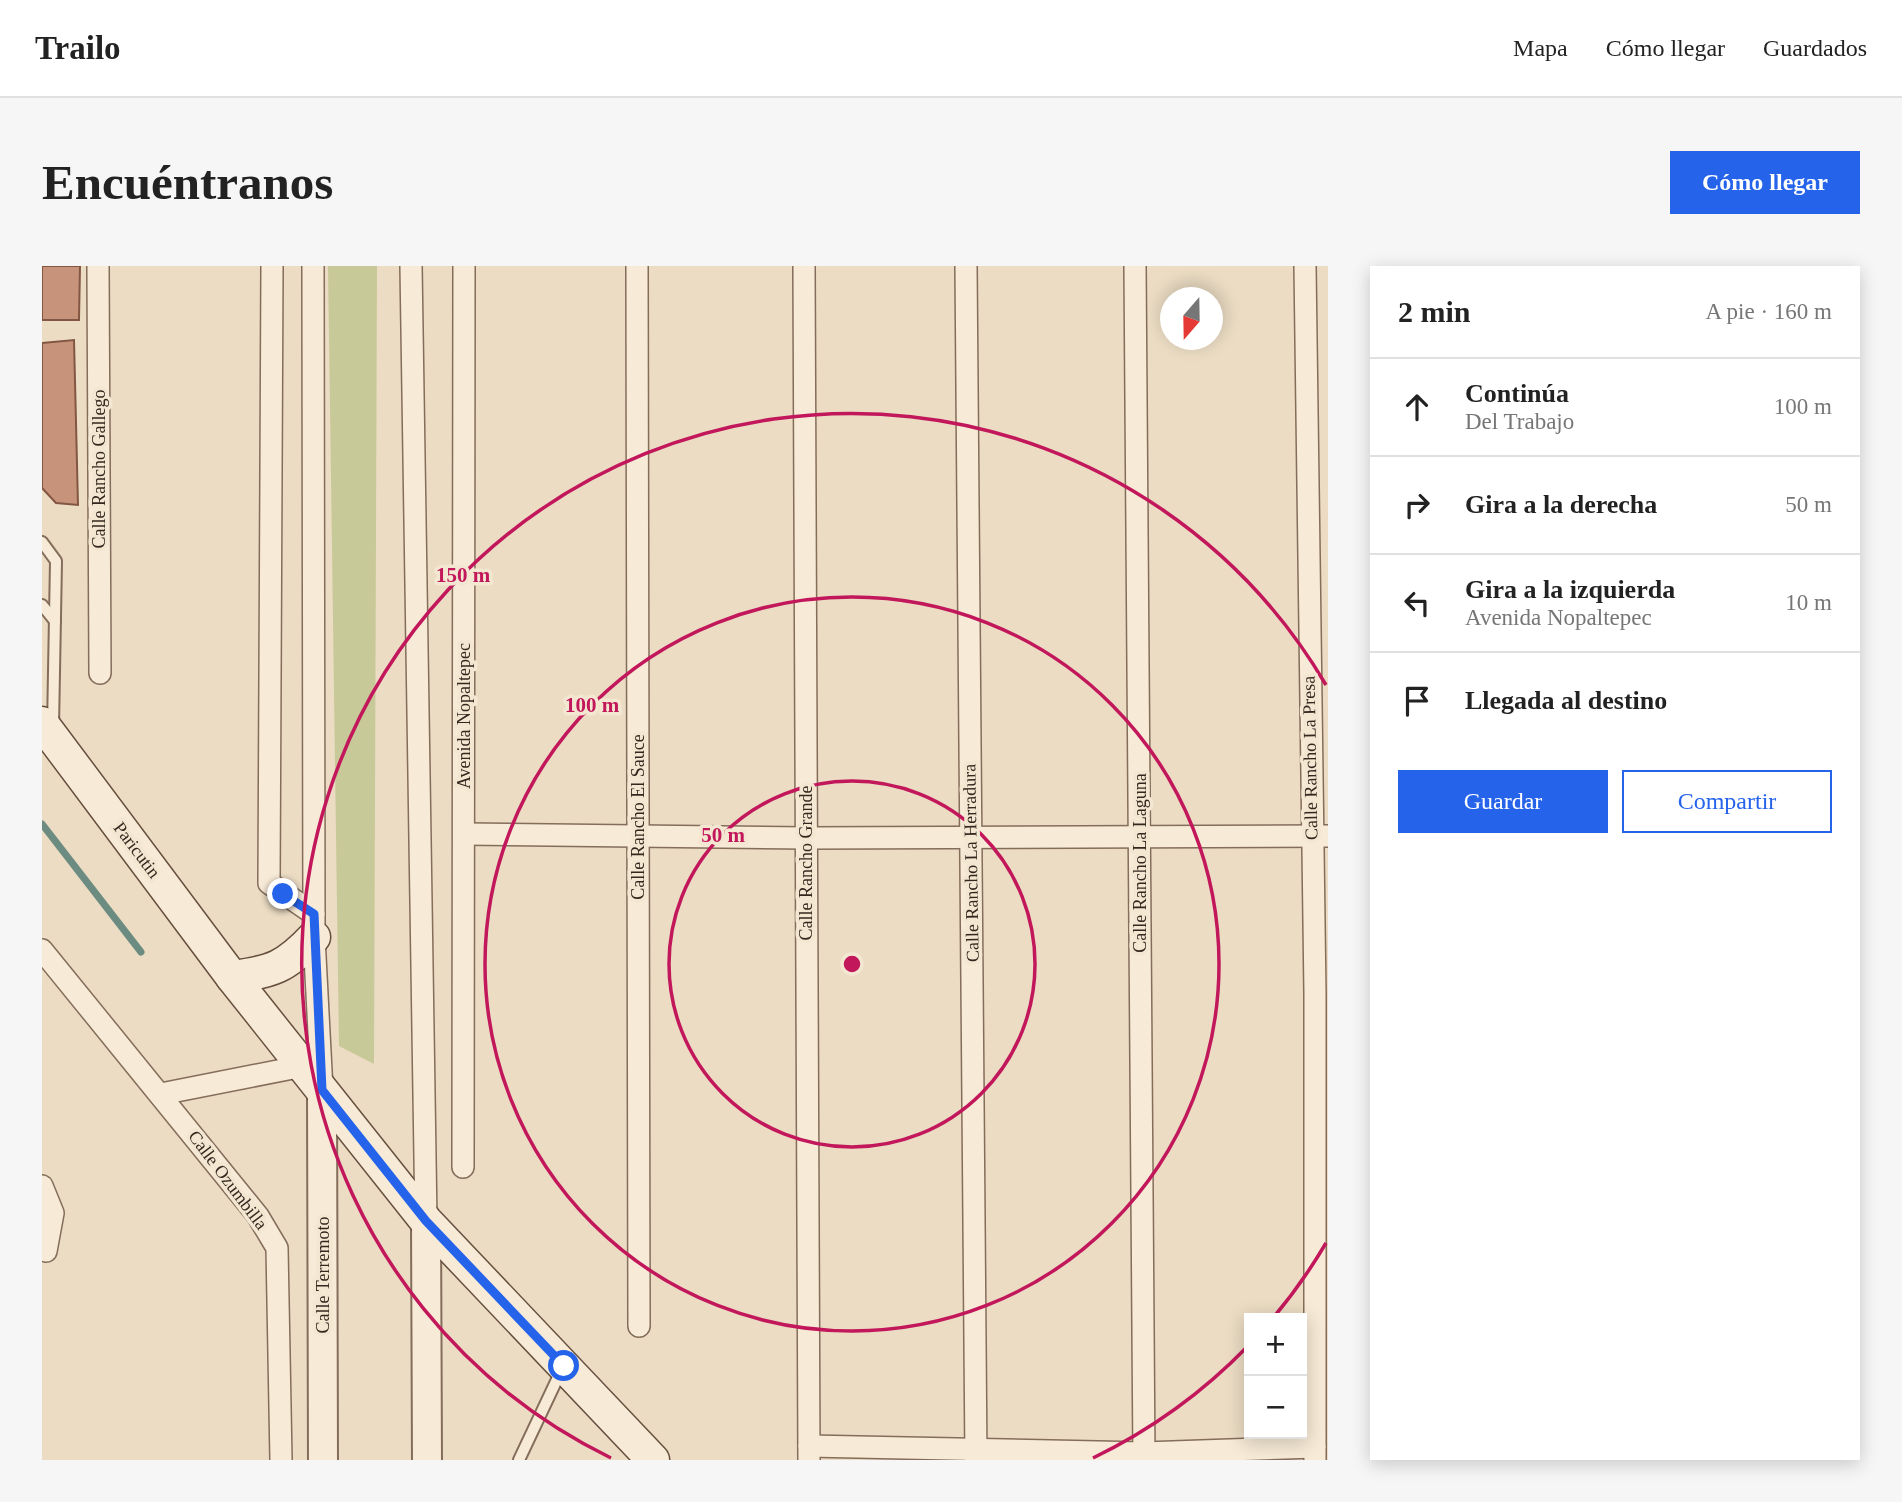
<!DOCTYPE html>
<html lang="es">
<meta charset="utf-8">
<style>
:root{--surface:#fff;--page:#f6f6f6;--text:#222;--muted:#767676;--line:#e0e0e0;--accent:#2563eb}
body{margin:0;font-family:"Times New Roman",serif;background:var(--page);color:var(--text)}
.controls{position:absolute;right:21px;bottom:21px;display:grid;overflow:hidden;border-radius:0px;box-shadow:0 4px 18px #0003}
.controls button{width:63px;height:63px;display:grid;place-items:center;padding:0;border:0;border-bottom:2px solid var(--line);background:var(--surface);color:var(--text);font:35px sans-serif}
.compass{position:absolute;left:1118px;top:21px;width:63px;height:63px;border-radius:50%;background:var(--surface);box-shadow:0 4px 18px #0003;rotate:200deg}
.stop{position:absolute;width:21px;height:21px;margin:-16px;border:5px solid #2563eb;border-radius:50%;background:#fff}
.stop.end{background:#2563eb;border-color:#fff;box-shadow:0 2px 7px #0008}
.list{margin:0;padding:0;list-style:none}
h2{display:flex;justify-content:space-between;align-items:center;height:91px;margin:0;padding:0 28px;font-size:30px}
h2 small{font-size:23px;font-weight:400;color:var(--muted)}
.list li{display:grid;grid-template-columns:46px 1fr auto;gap:21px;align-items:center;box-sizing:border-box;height:98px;padding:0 28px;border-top:2px solid var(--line)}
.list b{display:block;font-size:26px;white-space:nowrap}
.list p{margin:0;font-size:23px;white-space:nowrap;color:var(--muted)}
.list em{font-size:23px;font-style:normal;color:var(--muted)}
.actions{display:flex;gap:14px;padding:21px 28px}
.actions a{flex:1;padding:16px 0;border:2px solid var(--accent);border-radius:0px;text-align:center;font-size:24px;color:var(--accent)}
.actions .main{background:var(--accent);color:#fff}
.icon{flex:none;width:38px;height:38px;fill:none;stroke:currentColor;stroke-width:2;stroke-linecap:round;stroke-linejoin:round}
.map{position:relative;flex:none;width:1286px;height:1194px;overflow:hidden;border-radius:0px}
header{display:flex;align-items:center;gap:42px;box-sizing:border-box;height:98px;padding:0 35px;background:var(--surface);border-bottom:2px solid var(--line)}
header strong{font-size:33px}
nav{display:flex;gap:38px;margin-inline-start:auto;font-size:24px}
.intro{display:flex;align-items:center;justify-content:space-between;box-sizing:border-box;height:168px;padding:0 42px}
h1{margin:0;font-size:49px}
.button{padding:18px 32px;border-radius:0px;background:var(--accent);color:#fff;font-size:24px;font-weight:700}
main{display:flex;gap:42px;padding:0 42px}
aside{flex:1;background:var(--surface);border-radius:0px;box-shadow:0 4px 18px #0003}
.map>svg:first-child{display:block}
.green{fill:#c7c998}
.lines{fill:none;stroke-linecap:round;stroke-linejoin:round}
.stream{stroke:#6d8c81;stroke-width:7}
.building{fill:#c7947b;stroke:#825642;stroke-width:2}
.service-casing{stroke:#846d5b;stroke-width:14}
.minor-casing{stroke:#846d5b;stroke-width:24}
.tertiary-casing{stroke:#846d5b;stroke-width:32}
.secondary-casing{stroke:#664f3e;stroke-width:35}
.service{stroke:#f7ead6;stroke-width:10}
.minor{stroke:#f7ead6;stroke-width:21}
.tertiary{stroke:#f7ead6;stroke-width:28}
.secondary{stroke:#f7ead6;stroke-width:32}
.route{stroke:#2563eb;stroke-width:9}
.ring{fill:none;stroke:#c2185b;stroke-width:3.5}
.labels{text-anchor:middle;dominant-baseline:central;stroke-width:7;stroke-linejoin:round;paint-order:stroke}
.street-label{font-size:18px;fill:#35271e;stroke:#f3e7d2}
.centre{fill:#c2185b;stroke:#f3e7d2;stroke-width:3.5}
.ring-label{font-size:21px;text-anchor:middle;font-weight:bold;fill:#c2185b;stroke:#f3e7d2;stroke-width:7;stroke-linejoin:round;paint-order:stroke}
</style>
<header>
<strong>Trailo</strong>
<nav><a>Mapa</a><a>Cómo llegar</a><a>Guardados</a></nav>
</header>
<div class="intro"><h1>Encuéntranos</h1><a class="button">Cómo llegar</a></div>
<main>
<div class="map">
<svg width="1286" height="1194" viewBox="0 0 1286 1194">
<rect width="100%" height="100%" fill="#ebdcc3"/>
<path class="green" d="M 286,0 L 335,0 L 332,798 L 297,780 Z"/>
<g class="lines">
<path class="stream" d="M 0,558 L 99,686"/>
</g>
<g class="building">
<path d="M 0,0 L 38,0 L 37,54 L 0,54 Z"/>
<path d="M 32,74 L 36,239 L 14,237 L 0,222 L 0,77 Z"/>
</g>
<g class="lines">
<defs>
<g id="service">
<path d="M 0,276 L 14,295 L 11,461"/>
<path d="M 0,339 L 13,355"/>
<path d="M 477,1194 L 519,1105"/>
</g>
<g id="minor">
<path d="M 56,0 L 58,407"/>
<path d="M 230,0 L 227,617 L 272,648"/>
<path d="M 271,0 L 272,671 L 280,824"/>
<path d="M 369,0 L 384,955"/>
<path d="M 595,0 L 597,1060"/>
<path d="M 762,0 L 767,1194"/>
<path d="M 924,0 L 934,1194"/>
<path d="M 1093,0 L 1102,1194"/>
<path d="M 1263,0 L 1273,728 L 1273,1194"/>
<path d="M 422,568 L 764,572 L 1286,570"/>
<path d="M 0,684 L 216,950 L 235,982 L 239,1194"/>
<path d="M 119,828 L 261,800"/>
<path d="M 421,901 L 422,0"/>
<path d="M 0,920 L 11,947 L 4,985"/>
<path d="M 767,1180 L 1102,1187 L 1273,1181"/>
</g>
<g id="tertiary">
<path d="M 280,824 L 281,1194"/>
<path d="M 384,955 L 385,1194"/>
</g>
<g id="secondary">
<path d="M 0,457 L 190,711 L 384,955 L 611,1194"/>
<path d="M 190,711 C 230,706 244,701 272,671"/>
</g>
</defs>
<use href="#service" class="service-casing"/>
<use href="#minor" class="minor-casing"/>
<use href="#tertiary" class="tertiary-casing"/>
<use href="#secondary" class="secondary-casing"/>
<use href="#service" class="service"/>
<use href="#minor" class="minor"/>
<use href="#tertiary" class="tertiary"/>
<use href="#secondary" class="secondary"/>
</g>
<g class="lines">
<path class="route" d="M 241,628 L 272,648 L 280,824 L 384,955 L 522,1100"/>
</g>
<g class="ring">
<circle cx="810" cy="698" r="183"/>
<circle cx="810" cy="698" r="367"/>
<path d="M1284 977A550 550 0 0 1 1231 1052M1206 1080A550 550 0 0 1 1051 1192M569 1192A550 550 0 1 1 1284 419"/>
</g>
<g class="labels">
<g class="street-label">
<text transform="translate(57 203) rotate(-90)">Calle Rancho Gallego</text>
<text transform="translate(422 450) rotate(-90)">Avenida Nopaltepec</text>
<text transform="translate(1268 492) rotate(-91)">Calle Rancho La Presa</text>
<text transform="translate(596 551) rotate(-90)">Calle Rancho El Sauce</text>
<text transform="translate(95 584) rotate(53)">Paricutin</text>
<text transform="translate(764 597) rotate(-90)">Calle Rancho Grande</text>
<text transform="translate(929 597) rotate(-91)">Calle Rancho La Herradura</text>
<text transform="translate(1098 597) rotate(-90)">Calle Rancho La Laguna</text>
<text transform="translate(186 914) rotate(53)">Calle Ozumbilla</text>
<text transform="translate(281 1009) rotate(-90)">Calle Terremoto</text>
</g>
</g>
<circle cx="810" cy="698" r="10" class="centre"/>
<g class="ring-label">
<text x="421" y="316">150 m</text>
<text x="550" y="446">100 m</text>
<text x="681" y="576">50 m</text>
</g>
</svg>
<div class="controls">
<button>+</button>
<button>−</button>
</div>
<svg class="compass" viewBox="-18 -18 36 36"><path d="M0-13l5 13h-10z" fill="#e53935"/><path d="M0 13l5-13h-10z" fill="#767676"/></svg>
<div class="stop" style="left:522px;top:1100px"></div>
<div class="stop end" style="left:241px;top:628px"></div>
</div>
<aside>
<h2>2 min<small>A pie · 160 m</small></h2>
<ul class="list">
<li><svg class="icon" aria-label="ahead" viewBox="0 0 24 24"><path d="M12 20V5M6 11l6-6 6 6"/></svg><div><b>Continúa</b><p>Del Trabajo</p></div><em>100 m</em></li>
<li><svg class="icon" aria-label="right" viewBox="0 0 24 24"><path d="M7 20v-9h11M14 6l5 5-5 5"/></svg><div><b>Gira a la derecha</b></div><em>50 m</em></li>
<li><svg class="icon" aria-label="left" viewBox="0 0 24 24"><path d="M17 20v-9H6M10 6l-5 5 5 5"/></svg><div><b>Gira a la izquierda</b><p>Avenida Nopaltepec</p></div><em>10 m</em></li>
<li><svg class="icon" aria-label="arrive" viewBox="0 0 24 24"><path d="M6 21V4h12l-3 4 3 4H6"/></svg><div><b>Llegada al destino</b></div></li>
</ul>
<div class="actions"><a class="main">Guardar</a><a>Compartir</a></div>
</aside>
</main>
